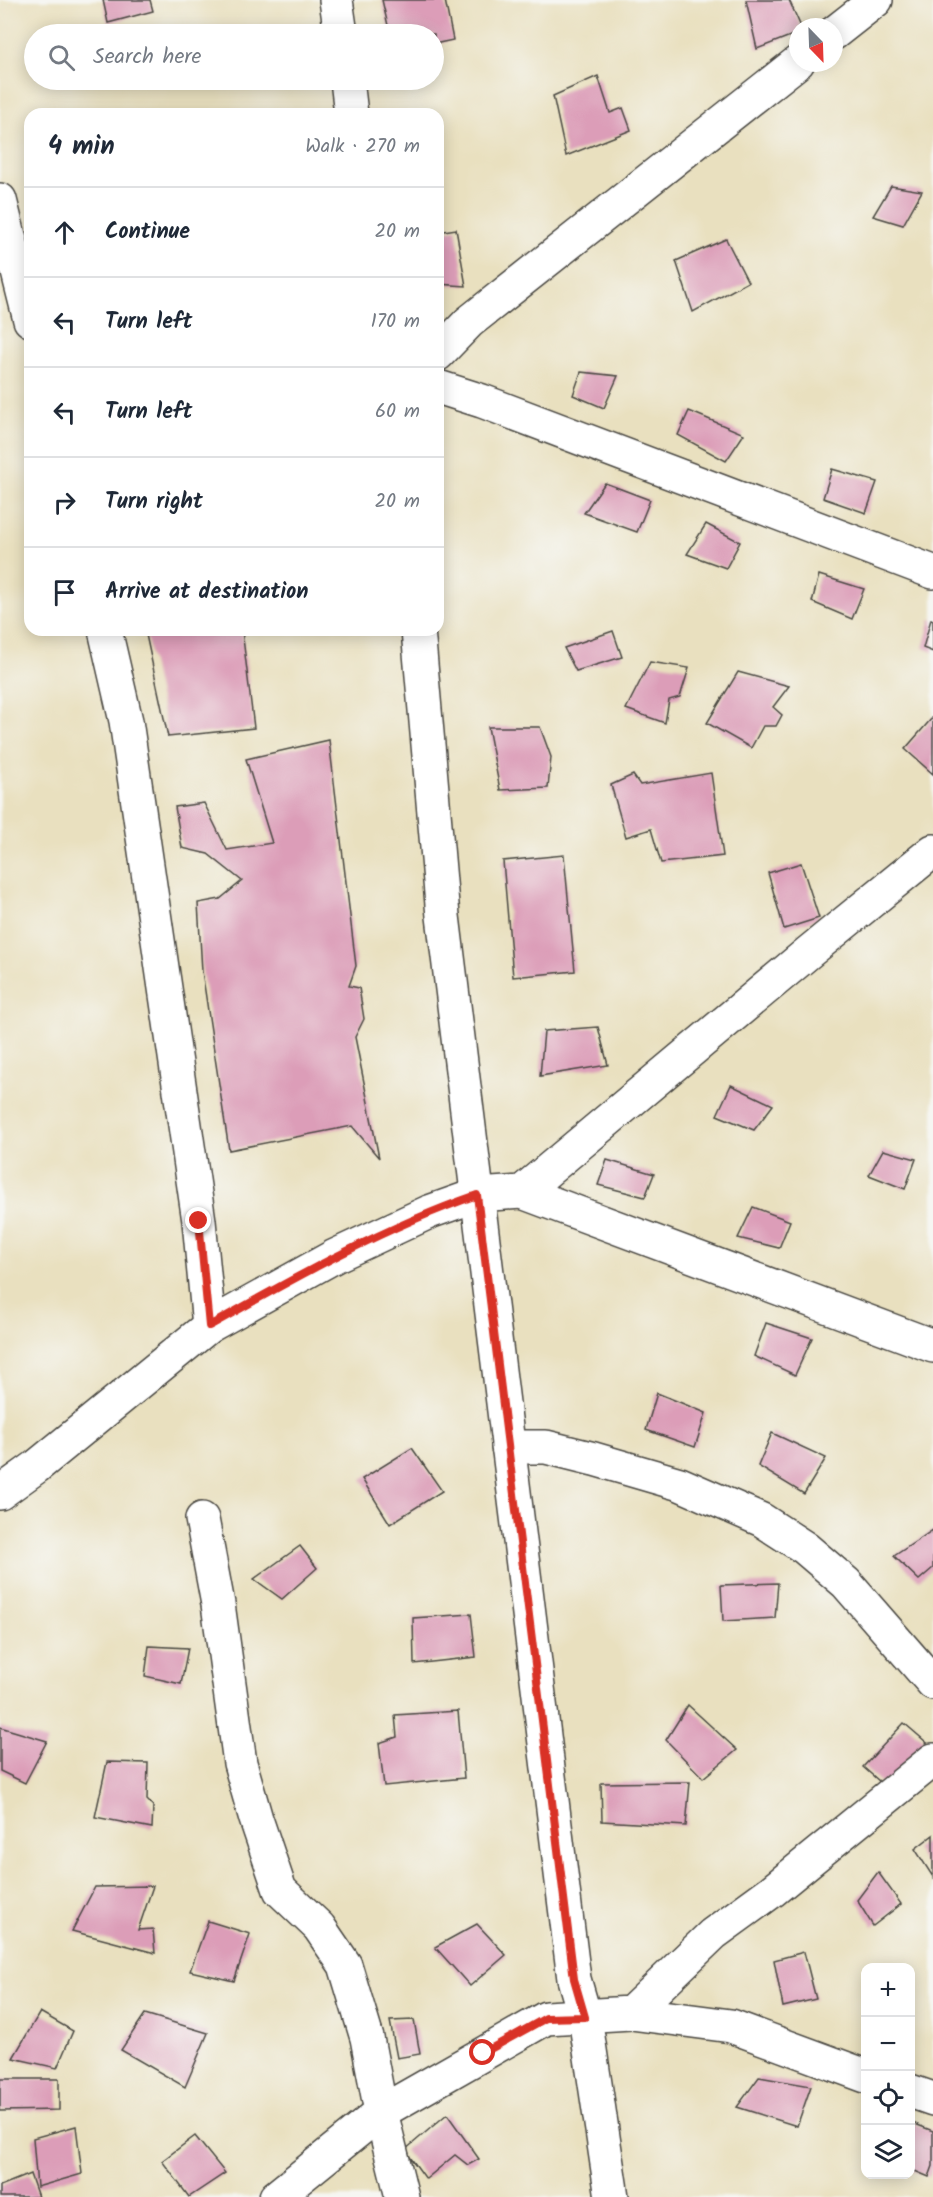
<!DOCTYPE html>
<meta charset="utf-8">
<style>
:root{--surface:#fff;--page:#f6f6f7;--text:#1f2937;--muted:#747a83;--line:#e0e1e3}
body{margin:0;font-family:Kalam,sans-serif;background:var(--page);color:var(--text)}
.controls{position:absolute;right:18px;bottom:18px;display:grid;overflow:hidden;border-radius:12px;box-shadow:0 3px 15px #0003}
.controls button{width:54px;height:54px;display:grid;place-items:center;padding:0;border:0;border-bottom:2px solid var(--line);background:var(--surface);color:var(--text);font:30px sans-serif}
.compass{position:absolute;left:789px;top:18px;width:54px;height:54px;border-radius:50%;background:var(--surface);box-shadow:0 3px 15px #0003;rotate:157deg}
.stop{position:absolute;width:18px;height:18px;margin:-14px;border:4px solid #d93025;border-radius:50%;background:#fff}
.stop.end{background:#d93025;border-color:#fff;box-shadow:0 2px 6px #0008}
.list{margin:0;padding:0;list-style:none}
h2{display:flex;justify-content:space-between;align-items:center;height:78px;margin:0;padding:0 24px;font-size:26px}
h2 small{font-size:20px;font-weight:400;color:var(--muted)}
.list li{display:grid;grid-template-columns:39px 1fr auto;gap:18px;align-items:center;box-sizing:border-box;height:90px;padding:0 24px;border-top:2px solid var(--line)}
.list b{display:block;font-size:22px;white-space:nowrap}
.list em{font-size:20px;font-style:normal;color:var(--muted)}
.icon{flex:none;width:33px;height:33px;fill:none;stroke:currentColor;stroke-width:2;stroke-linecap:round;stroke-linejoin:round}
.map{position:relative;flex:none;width:933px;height:2197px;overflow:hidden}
.search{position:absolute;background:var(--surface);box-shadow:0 3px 15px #0003;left:24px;top:24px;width:420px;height:66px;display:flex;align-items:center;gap:15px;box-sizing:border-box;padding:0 21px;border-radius:33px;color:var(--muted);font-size:22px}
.panel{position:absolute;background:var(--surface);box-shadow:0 3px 15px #0003;left:24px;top:108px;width:420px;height:528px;border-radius:18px}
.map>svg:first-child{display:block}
.building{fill:#dc9db8}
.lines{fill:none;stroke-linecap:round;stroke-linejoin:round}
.street-casing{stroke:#484641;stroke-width:36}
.street{stroke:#fff;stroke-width:33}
.route{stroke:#d93025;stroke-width:8}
</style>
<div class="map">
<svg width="933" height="2197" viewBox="0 0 933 2197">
<rect width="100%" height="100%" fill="#f6f6f2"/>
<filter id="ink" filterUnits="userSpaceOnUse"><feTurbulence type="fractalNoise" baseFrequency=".0167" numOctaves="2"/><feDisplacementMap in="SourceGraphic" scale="12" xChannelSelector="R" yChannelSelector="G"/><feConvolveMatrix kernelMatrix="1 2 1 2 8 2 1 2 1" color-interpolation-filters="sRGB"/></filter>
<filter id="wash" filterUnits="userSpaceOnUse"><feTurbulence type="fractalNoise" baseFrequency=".008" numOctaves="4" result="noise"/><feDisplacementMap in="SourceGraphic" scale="24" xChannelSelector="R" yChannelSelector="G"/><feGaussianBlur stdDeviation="1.35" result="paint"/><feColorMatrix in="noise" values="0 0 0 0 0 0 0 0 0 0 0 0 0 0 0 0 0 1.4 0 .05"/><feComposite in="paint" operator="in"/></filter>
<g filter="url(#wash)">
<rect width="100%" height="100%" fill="#e9e0bf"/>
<g id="blocks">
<g class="building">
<path d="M 103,0 L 150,0 L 153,11 L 108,23 Z"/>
<path d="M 382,0 L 445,0 L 453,40 L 434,44 L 434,34 L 390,34 Z"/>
<path d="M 746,0 L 789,0 L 801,27 L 798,27 L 798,33 L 757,49 Z"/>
<path d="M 598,76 L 610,113 L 623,108 L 631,130 L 566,156 L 553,96 Z"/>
<path d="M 891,186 L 922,191 L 903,225 L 873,216 Z"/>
<path d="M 456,229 L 466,286 L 438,284 L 438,232 Z"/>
<path d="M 726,239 L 748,282 L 693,312 L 676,261 Z"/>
<path d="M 581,372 L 618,376 L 604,408 L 573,395 Z"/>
<path d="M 689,411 L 744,434 L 726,461 L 678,435 Z"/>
<path d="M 832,469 L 877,482 L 866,513 L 823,498 Z"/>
<path d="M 605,483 L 650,500 L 637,532 L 584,513 Z"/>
<path d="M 706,524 L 740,542 L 726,568 L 687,554 Z"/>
<path d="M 819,575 L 864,589 L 852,619 L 812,602 Z"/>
<path d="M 931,619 L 933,620 L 933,652 L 923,648 Z"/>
<path d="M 145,630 L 242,630 L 254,728 L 168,737 Z"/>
<path d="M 613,631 L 622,657 L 576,671 L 564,648 Z"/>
<path d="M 650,662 L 689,668 L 680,697 L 669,700 L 665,723 L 626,709 Z"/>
<path d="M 738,672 L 789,686 L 773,707 L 782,715 L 776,726 L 763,726 L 751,748 L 707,723 Z"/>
<path d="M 933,717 L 933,774 L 905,749 Z"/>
<path d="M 488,727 L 540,727 L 551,757 L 548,788 L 500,790 Z"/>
<path d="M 329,740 L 356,966 L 349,986 L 359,988 L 364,1019 L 355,1037 L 379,1158 L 352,1126 L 229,1150 L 202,971 L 198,903 L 220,899 L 242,881 L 208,854 L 182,848 L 175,807 L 204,803 L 227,850 L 272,843 L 246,759 Z"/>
<path d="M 711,773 L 723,856 L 661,863 L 651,829 L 626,837 L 611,785 L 633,775 L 640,785 Z"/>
<path d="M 564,855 L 575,971 L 513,977 L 503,861 Z"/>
<path d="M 801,863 L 819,918 L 784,929 L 768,873 Z"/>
<path d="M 598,1027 L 608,1065 L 540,1076 L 544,1031 Z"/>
<path d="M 731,1085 L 773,1105 L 754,1130 L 717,1115 Z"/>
<path d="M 883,1150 L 916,1159 L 905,1189 L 869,1175 Z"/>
<path d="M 607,1160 L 654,1174 L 645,1197 L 598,1185 Z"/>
<path d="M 753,1207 L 790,1221 L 779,1248 L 738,1238 Z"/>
<path d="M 766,1323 L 812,1338 L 795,1375 L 754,1356 Z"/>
<path d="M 657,1393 L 706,1413 L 695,1447 L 646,1430 Z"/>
<path d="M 772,1433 L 826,1458 L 804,1494 L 758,1466 Z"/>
<path d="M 412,1448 L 442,1491 L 390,1524 L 362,1479 Z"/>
<path d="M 933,1530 L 933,1568 L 919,1580 L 894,1556 Z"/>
<path d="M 300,1546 L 317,1568 L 282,1599 L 254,1579 Z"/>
<path d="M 778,1583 L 775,1618 L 723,1621 L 721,1585 Z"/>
<path d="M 471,1614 L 476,1657 L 414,1664 L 413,1618 Z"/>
<path d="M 149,1646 L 188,1648 L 181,1684 L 145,1676 Z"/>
<path d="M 688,1705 L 737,1750 L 703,1778 L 666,1740 Z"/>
<path d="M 458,1711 L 464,1778 L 384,1786 L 379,1743 L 397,1737 L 395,1715 Z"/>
<path d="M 904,1723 L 933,1748 L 887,1788 L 863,1767 Z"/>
<path d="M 0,1727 L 47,1741 L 25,1783 L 0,1771 Z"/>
<path d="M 107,1762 L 148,1763 L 147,1800 L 153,1806 L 152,1828 L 95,1817 Z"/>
<path d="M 690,1782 L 686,1826 L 602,1821 L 601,1783 Z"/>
<path d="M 933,1835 L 933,1877 L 915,1849 Z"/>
<path d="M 878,1872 L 901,1904 L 873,1926 L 857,1900 Z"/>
<path d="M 153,1886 L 138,1930 L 153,1929 L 155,1953 L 72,1931 L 95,1887 Z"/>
<path d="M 208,1921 L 250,1934 L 234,1981 L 190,1971 Z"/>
<path d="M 477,1924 L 506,1955 L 470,1986 L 435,1947 Z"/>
<path d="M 804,1952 L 816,1999 L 783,2007 L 774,1960 Z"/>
<path d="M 40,2012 L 73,2031 L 57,2068 L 13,2058 Z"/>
<path d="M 145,2014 L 208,2033 L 185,2087 L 121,2050 Z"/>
<path d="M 414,2020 L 420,2054 L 397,2058 L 390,2021 Z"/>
<path d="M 759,2077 L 811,2086 L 797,2126 L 737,2107 Z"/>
<path d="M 0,2079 L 59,2079 L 59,2110 L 0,2111 Z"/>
<path d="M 447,2114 L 479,2159 L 468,2165 L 455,2155 L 426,2179 L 405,2150 Z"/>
<path d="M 910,2122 L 933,2131 L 933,2166 L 929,2177 L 910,2169 Z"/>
<path d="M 76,2126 L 82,2174 L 37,2187 L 33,2138 Z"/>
<path d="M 195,2136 L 225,2173 L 189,2197 L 162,2161 Z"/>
<path d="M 30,2174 L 38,2197 L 0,2197 L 0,2186 Z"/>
</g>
</g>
</g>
<g filter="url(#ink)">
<use href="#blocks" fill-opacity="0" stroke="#484641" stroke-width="1.5"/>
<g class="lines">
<defs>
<g id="street">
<path d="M 336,0 L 341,34"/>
<path d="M 834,33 L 876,0"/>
<path d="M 347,80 L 351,114"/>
<path d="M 0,200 L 30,320"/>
<path d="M 438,354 L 469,322 L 798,62"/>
<path d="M 438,387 L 482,401 L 933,572"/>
<path d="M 105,630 L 126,721 L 199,1221 L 209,1326"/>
<path d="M 418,630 L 443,916 L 574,1979 L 585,2017 L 612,2197"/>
<path d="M 522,1192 L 933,1346"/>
<path d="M 508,1447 L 546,1447 L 594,1459 L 680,1484 L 762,1520 L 805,1548 L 846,1583 L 933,1683"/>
<path d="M 0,1493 L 36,1467 L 209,1326 L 335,1256 L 429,1212 L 477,1195 L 522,1192 L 809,952 L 933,851"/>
<path d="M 202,1519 L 218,1604 L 240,1763 L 256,1819 L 280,1890 L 319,1927 L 345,1965 L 367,2038 L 381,2112 L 402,2197"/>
<path d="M 631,2013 L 731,2026 L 866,2076"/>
<path d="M 910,2091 L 933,2099"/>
<path d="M 276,2197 L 381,2112 L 546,2018 L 631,2013 L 713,1934 L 772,1891 L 933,1760"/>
</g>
</defs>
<use href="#street" class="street-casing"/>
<use href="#street" class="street"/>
</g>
</g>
<g class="lines" filter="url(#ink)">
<path class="route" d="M 199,1221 L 209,1326 C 296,1277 382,1228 477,1195 L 574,1979 L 585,2017 L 546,2018 L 483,2053"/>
</g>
</svg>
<div class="controls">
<button>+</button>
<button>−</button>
<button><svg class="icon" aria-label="locate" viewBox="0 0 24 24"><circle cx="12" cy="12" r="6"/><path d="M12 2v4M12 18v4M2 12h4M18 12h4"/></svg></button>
<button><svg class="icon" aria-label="layers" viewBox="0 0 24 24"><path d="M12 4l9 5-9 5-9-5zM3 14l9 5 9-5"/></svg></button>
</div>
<svg class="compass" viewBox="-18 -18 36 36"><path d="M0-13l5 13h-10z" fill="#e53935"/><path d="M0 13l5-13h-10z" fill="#747a83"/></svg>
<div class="stop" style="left:483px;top:2053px"></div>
<div class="stop end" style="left:199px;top:1221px"></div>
<div class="search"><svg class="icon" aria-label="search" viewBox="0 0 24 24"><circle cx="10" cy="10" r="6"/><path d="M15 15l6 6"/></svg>Search here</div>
<section class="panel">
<h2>4 min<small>Walk · 270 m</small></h2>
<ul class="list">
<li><svg class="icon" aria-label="ahead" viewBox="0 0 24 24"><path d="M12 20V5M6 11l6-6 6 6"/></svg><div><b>Continue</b></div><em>20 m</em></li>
<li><svg class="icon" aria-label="left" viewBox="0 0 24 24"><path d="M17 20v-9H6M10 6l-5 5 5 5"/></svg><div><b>Turn left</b></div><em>170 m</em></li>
<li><svg class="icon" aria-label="left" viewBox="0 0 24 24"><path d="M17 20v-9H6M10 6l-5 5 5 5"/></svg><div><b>Turn left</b></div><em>60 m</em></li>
<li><svg class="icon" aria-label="right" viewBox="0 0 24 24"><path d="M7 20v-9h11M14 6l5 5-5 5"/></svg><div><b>Turn right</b></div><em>20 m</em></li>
<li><svg class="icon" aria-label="arrive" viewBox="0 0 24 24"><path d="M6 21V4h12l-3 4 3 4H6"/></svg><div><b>Arrive at destination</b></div></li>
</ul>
</section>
</div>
